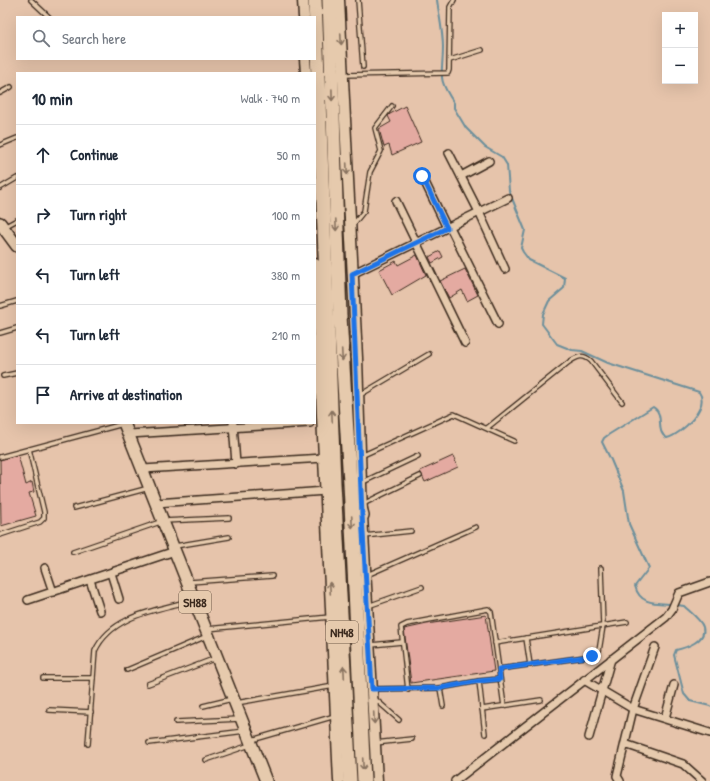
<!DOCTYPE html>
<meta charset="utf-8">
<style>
:root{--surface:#fff;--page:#f2f2f3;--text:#1f2937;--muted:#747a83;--line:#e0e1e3}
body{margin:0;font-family:"Patrick Hand",sans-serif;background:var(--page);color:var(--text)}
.controls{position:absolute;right:12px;top:12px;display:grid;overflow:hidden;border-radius:0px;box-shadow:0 4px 16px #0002}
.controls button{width:36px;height:36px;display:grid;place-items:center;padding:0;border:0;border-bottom:1px solid var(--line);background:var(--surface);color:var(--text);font:20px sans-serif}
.stop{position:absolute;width:12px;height:12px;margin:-9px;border:3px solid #1a73e8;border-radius:50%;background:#fff}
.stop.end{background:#1a73e8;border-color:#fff;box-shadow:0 1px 4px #0008}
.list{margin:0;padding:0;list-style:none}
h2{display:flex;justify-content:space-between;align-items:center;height:52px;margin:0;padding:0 16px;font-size:17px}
h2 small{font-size:13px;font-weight:400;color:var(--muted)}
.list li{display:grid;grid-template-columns:26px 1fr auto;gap:12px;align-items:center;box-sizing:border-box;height:60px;padding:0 16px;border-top:1px solid var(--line)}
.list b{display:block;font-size:15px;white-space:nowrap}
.list em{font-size:13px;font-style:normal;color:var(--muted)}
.icon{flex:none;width:22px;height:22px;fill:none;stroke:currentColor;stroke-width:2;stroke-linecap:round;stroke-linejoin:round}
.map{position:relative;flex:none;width:710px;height:781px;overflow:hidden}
.search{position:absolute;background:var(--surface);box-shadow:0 4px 16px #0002;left:16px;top:16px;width:300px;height:44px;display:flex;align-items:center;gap:10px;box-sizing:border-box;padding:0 14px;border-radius:0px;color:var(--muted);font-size:15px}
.panel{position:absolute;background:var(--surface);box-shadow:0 4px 16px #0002;left:16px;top:72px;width:300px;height:352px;border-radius:0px}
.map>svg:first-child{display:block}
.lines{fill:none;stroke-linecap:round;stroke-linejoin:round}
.stream{stroke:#6c8f9b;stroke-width:2}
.building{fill:#e4aaa1;stroke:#3b2a1e}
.lane-casing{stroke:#3b2a1e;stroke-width:6}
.street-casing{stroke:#3b2a1e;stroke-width:10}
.secondary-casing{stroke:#3b2a1e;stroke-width:13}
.primary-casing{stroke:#3b2a1e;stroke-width:14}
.highway-casing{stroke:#3b2a1e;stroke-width:16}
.lane{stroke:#e6caad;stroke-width:3.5}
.street{stroke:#e6caad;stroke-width:7}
.secondary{stroke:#e6caad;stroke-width:10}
.primary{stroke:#e6caad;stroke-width:11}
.highway{stroke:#e6caad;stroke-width:13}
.oneway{stroke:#88725e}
.route{stroke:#1a73e8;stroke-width:5}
.labels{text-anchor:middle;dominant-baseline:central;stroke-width:4;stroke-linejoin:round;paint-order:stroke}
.shield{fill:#e6caad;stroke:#6e5a49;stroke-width:1}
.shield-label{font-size:13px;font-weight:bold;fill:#3b2a1e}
</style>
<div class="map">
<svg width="710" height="781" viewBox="0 0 710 781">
<rect width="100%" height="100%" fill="#e6c4ab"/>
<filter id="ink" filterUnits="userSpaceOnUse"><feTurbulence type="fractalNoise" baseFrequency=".025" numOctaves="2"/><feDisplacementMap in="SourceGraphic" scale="8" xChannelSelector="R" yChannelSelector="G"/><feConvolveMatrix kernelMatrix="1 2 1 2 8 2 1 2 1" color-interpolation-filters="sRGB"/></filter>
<g filter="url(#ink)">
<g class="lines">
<g class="stream">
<path d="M 437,0 C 439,15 443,32 443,47 C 443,76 436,76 454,103 L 454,108 L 466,128 L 485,147 L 502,157 L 507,165 L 509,191 L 525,230 L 521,248 L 523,252 L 529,260 L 565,278 L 564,288 L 549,301 L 543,314 L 542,324 L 557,344 L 572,350 L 582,351 L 608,363 L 699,392 C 710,407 682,434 667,438 C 654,431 666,415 653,407 L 608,435 L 604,438 L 602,442 L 611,460 L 624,491 L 629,524 L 649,568 L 635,586 C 640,605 656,603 672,604"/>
<path d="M 677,605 L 684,606 C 689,611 701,620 703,627 C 707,641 685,648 676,650 L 674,655 L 684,694 L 690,701 L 710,706"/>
</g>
</g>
<g class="building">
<path d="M 405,106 L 421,142 L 392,155 L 389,145 L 384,147 L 379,129 L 391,122 L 388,116 L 390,114 Z"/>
<path d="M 440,251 L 443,257 L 432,263 L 429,257 Z"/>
<path d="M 417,255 L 426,275 L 392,295 L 379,270 L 396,261 L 398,265 Z"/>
<path d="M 465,269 L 478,295 L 467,301 L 462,290 L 449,298 L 440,281 Z"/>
<path d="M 18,455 L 26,485 L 32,482 L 34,492 L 29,493 L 36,516 L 1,526 L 0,460 Z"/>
<path d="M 453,456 L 458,467 L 425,482 L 420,471 Z"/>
<path d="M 486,615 L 494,671 L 411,683 L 404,629 L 427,624 Z"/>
</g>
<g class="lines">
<defs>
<g id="lane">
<path d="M 31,0 L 49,17"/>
<path d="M 358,0 L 363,67"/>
<path d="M 450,60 L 482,50"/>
<path d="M 343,75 L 448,73 L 449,70 L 450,7 L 454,0"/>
<path d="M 0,93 L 11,87"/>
<path d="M 0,145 L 17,138"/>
<path d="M 0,188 L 17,178"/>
<path d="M 352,226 L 364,211 L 370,172 L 381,151 L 375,128 L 392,106"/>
<path d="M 4,227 L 17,220"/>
<path d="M 0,306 L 17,301"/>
<path d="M 0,333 L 17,328"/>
<path d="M 3,376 L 17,373"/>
<path d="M 360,395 L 429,354"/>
<path d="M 487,428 L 569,362 C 578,356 583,354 591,361 L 622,402"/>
<path d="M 361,456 L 454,414 L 514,441"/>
<path d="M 0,457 L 123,424"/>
<path d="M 363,482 L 418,456"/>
<path d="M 363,504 L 420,476"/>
<path d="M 74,508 L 149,488"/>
<path d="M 0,535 L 40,522 L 44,518 L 44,512 L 29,449"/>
<path d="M 364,536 L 411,531"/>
<path d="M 175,546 L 229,537"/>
<path d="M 73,552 L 163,521 L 229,518"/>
<path d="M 367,575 L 476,527"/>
<path d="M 190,582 L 272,576"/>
<path d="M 368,606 L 422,587"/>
<path d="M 207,629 L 330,617"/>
<path d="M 526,638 L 530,665"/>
<path d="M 495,643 L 627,622"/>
<path d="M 371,645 L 402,642"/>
<path d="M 499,669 L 592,656 L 599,651 L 603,626 L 601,568"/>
<path d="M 127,670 L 207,636"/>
<path d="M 43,678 L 93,678"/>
<path d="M 479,681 L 485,734"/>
<path d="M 148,684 L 216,658"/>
<path d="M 440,688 L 443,706"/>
<path d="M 372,689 L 440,688 L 479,681 L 500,679"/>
<path d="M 408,690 L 401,627 L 407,624 L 488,609 L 491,612 L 504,706"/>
<path d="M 374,698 L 399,720"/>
<path d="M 236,703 L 334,686"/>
<path d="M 203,706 L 232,699"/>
<path d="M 482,709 L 541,700"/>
<path d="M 49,710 L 91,712"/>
<path d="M 176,722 L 240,719"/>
<path d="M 252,740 L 335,716"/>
<path d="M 149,743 L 245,731"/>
<path d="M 375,743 L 412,739"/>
<path d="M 88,744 L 95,651 C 112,614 159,610 193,600"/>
<path d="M 206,760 L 250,745"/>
</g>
<g id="street">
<path d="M 449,153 L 479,212 L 505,269"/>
<path d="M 422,176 L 447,228"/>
<path d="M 461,176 L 489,161"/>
<path d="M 396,201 L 465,343"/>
<path d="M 450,227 L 498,324"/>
<path d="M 352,274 L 508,198"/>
<path d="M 233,424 L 236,464"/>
<path d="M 129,434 L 310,423"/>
<path d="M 143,469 L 324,458"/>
<path d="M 156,503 L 326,491"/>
<path d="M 45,568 L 53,592"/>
<path d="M 111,573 L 119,599"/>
<path d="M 90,580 L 100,611"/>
<path d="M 28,600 L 175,551"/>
<path d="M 584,680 L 633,709 L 710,733"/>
<path d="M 665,718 L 674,685"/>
<path d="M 589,737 L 611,659"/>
<path d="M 625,744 L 683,764 L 702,781"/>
<path d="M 455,781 L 666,617 L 672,609 L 679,593 L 710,582"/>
<path d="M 620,781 L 617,776 L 633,709 L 655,647"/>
</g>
<g id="secondary">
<path d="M 303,0 L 304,17"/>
<path d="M 339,0 L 357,358 L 362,515 L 377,781"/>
<path d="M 305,59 L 306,73"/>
<path d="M 315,264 L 339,781"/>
</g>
<g id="primary">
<path d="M 0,223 L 17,246"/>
<path d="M 124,423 L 266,781"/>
</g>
<g id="highway">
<path d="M 315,0 L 334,483 L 350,781"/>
<path d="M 329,0 L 340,316 L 350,483 L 364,781"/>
<path d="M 356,493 L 362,515"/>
</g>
</defs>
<use href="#lane" class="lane-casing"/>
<use href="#street" class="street-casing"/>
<use href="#secondary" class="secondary-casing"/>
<use href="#primary" class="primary-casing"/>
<use href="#highway" class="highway-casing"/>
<use href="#lane" class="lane"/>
<use href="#street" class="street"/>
<use href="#secondary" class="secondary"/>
<use href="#primary" class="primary"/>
<use href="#highway" class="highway"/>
</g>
<defs><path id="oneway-shaft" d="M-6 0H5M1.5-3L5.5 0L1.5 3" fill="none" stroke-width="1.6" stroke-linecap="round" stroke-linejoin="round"/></defs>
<g class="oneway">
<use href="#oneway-shaft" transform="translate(341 39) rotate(87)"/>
<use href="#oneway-shaft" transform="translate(332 95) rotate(89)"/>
<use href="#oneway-shaft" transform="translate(347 169) rotate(87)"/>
<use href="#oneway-shaft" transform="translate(336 225) rotate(88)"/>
<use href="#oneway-shaft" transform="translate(342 355) rotate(87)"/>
<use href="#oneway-shaft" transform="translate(332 416) rotate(-92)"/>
<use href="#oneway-shaft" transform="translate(352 522) rotate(87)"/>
<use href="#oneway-shaft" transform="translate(330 588) rotate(-93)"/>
<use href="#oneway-shaft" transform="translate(344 672) rotate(-93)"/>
<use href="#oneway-shaft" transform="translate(374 718) rotate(87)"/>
<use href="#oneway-shaft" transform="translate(363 764) rotate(87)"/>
</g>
</g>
<g class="lines" filter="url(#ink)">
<path class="route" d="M 422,176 L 447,228 L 352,274 L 362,515 L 372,689 L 440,688 L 479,681 L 500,679 L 499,669 L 592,656"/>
</g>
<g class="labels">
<g class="shield">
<rect x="179" y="591" width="32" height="22" rx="3"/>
<rect x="326" y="621" width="32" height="22" rx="3"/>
</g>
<g class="shield-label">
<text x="195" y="602">SH88</text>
<text x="342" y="632">NH48</text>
</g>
</g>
</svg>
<div class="controls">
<button>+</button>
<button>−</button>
</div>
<div class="stop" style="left:422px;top:176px"></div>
<div class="stop end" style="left:592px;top:656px"></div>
<div class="search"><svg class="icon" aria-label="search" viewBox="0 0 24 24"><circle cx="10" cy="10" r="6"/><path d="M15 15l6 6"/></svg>Search here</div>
<section class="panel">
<h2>10 min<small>Walk · 740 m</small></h2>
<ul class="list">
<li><svg class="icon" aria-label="ahead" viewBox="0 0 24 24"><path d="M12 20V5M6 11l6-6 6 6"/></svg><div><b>Continue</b></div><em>50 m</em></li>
<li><svg class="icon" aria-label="right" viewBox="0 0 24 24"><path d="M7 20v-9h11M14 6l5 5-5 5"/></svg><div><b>Turn right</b></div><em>100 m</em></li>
<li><svg class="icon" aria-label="left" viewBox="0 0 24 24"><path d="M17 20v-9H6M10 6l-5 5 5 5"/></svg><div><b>Turn left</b></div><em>380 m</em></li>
<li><svg class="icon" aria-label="left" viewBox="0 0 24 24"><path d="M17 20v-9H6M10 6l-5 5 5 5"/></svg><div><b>Turn left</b></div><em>210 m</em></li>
<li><svg class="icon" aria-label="arrive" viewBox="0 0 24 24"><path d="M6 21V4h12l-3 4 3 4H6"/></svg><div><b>Arrive at destination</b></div></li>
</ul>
</section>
</div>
